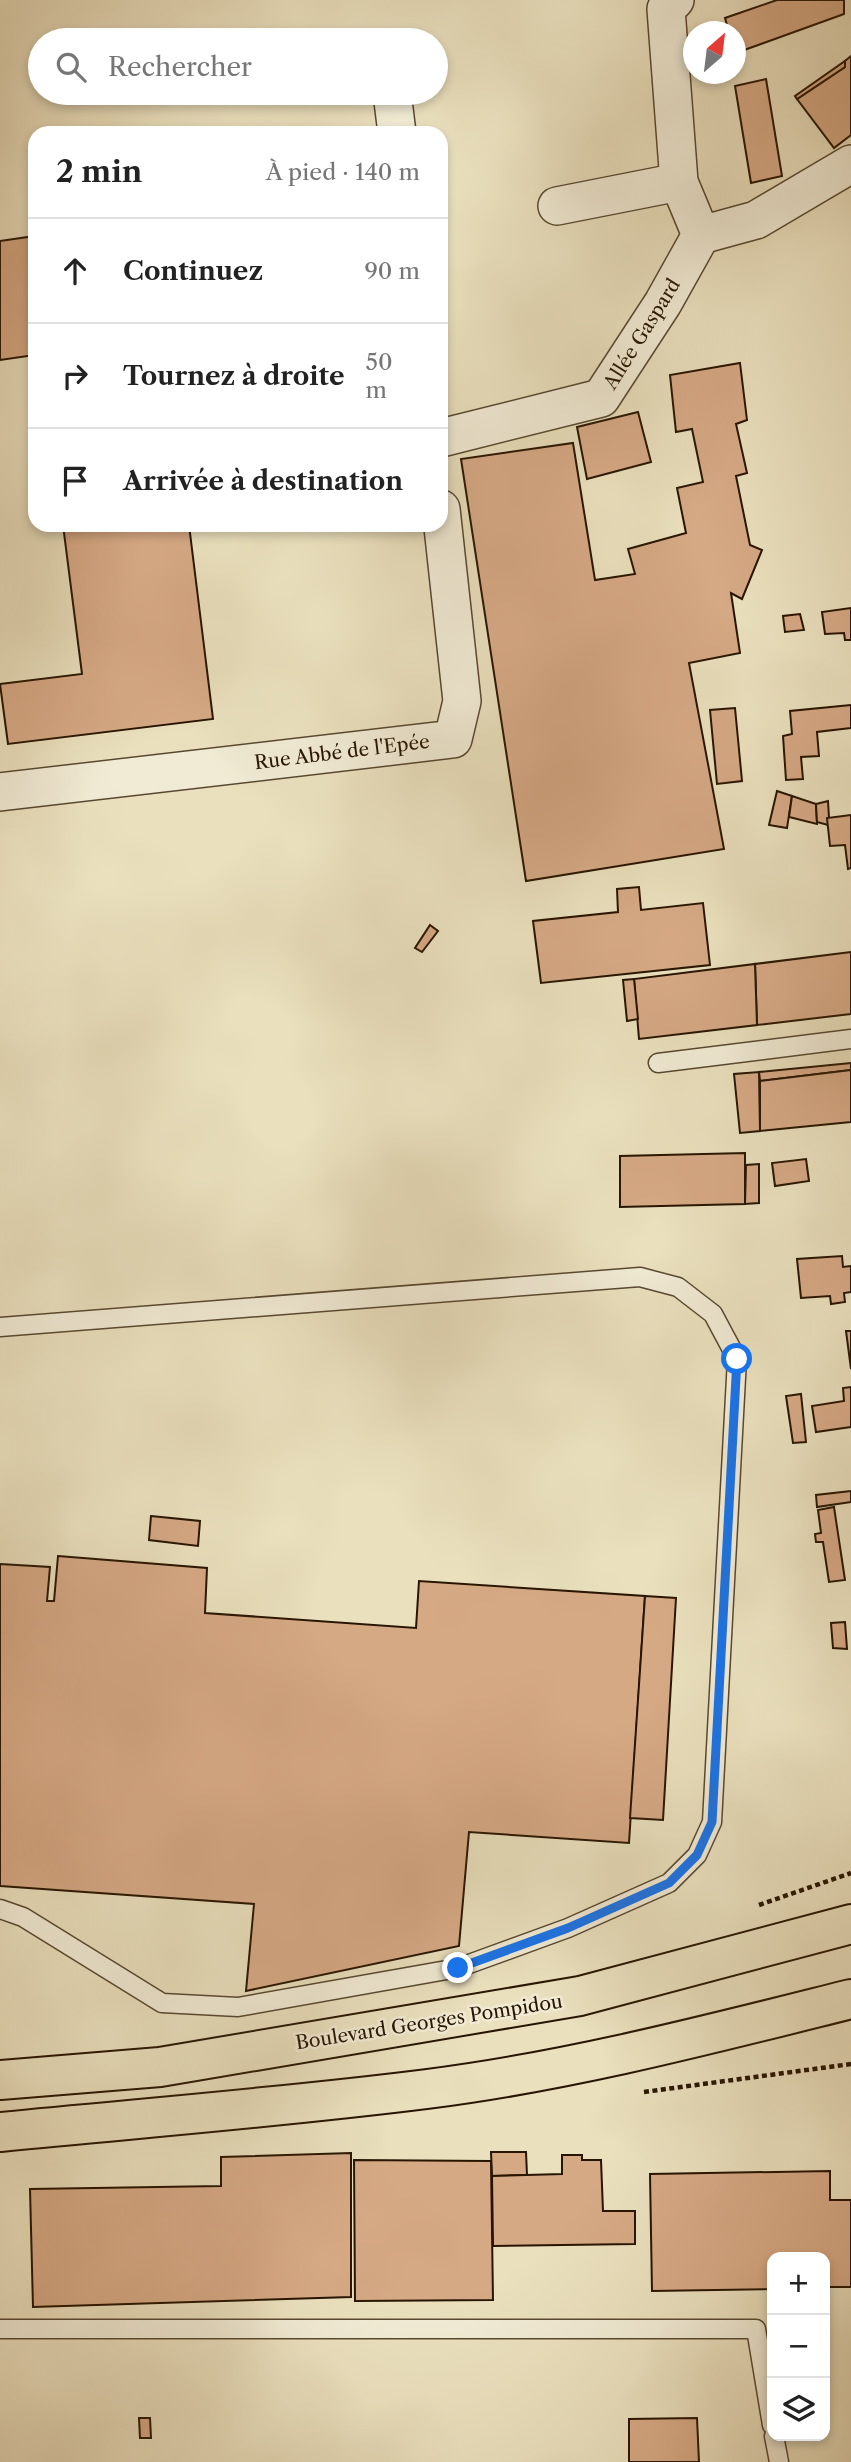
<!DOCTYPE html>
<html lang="fr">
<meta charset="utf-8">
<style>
:root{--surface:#fff;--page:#f6f6f6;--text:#222;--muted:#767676;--line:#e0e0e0}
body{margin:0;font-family:"Libre Caslon Text",serif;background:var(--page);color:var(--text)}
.controls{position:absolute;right:21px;bottom:21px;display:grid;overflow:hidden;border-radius:14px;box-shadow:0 4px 10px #0003}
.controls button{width:63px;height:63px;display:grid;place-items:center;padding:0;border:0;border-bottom:2px solid var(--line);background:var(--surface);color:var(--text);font:35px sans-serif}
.compass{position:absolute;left:683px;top:21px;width:63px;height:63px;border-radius:50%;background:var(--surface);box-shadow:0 4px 10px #0003;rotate:28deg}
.stop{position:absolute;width:21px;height:21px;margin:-16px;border:5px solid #1a73e8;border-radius:50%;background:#fff}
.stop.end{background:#1a73e8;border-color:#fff;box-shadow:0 2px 7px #0008}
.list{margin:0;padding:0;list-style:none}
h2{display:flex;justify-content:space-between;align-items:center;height:91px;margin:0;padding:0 28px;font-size:30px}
h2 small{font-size:23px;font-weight:400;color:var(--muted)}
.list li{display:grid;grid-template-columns:46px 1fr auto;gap:21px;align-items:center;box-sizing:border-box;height:105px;padding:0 28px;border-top:2px solid var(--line)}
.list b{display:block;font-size:26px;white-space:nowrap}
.list em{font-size:23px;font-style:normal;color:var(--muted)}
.icon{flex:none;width:38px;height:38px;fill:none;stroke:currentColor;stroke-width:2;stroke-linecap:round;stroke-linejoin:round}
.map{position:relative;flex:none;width:851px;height:2462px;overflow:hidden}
.search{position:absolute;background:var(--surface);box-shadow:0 4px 10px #0003;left:28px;top:28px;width:420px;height:77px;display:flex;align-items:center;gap:18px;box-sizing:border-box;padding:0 24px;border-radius:38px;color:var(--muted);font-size:26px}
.panel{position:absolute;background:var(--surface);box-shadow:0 4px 10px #0003;left:28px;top:126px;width:420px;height:406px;border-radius:21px}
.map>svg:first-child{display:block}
.building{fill:#d6a985;stroke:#281501;stroke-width:2}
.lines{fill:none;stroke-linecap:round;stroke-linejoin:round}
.lane-casing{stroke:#584830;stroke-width:21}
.street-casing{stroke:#584830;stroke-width:40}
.primary-casing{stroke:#281501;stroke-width:42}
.path{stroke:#281501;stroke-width:4.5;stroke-dasharray:5 3.5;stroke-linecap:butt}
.lane{stroke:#f1ebd5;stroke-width:18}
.street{stroke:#f1ebd5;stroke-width:37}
.primary{stroke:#eae0be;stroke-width:38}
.route{stroke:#1a73e8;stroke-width:9}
.labels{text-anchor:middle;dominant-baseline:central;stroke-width:5;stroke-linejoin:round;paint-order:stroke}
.street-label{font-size:19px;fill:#281501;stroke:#f1ebd5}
</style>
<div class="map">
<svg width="851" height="2462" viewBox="0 0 851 2462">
<rect width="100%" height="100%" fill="#eae0be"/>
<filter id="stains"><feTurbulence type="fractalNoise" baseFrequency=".00286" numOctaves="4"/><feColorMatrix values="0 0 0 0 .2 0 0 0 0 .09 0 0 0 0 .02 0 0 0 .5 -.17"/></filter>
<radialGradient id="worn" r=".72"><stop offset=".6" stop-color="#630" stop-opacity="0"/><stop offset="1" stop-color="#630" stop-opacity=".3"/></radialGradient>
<g class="building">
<path d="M 777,0 L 844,0 L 844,14 L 736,53 L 736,32 L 729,32 L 725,18 Z"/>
<path d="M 851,56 L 851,135 L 834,148 L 797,99 L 845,67 L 845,61 Z"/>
<path d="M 845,61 L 845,67 L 797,99 L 795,96 Z"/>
<path d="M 766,79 L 782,176 L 751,183 L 735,86 Z"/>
<path d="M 35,236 L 35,355 L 0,360 L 0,241 Z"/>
<path d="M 740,363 L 747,420 L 736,424 L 747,473 L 736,476 L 750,545 L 762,550 L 742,599 L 731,593 L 740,653 L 689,663 L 724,849 L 526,881 L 461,459 L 573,443 L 595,580 L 635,574 L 628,549 L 686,533 L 677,488 L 703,482 L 692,429 L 676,432 L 670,375 Z"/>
<path d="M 638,412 L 651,462 L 587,479 L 577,427 Z"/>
<path d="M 63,525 L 189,525 L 213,719 L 8,744 L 0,684 L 82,674 Z"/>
<path d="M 851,608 L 851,640 L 845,640 L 844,633 L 825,634 L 822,612 Z"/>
<path d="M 800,614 L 804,630 L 785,632 L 783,616 Z"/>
<path d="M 851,705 L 851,728 L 817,732 L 819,756 L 801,757 L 803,779 L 786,780 L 783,736 L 792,734 L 790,711 Z"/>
<path d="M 735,708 L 742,781 L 717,784 L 710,710 Z"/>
<path d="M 777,791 L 792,796 L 787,828 L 769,825 Z"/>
<path d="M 792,796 L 816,804 L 817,824 L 789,817 Z"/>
<path d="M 828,801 L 829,818 L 828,825 L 817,822 L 816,804 Z"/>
<path d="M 851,815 L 851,868 L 848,869 L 845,845 L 830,846 L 827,818 Z"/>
<path d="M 639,887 L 641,910 L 703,903 L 710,965 L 541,983 L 533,921 L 618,912 L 617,889 Z"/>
<path d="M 430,925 L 438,931 L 422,952 L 415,948 Z"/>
<path d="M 851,952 L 851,1014 L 757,1025 L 755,964 Z"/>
<path d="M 755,964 L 757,1025 L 639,1039 L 634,979 Z"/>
<path d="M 634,979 L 638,1019 L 627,1021 L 623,980 Z"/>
<path d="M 851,1063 L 851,1070 L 760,1081 L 759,1072 Z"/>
<path d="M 851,1070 L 851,1122 L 760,1131 L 760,1081 Z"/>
<path d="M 759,1072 L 760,1131 L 740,1133 L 734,1074 Z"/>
<path d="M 745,1153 L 745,1204 L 620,1207 L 620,1156 Z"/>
<path d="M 806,1159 L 809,1181 L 775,1186 L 772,1163 Z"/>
<path d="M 759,1164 L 759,1203 L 745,1204 L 746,1165 Z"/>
<path d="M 842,1256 L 843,1267 L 851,1266 L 851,1292 L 844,1293 L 845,1302 L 831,1304 L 830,1296 L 801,1298 L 797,1259 Z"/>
<path d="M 846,1331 L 851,1331 L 851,1369 Z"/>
<path d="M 851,1387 L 851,1427 L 816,1432 L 812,1406 L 844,1401 L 843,1388 Z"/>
<path d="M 801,1394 L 806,1442 L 793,1443 L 786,1396 Z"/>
<path d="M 851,1491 L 851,1502 L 817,1507 L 816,1495 Z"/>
<path d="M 834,1507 L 845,1580 L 829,1582 L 823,1542 L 816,1542 L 815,1534 L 821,1533 L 818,1510 Z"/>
<path d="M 151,1516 L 200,1521 L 198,1546 L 149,1540 Z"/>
<path d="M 58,1556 L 207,1568 L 205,1613 L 416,1628 L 419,1581 L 645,1596 L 629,1843 L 469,1832 L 459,1946 L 246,1991 L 254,1904 L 0,1886 L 0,1564 L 50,1567 L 47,1601 L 54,1601 Z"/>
<path d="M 645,1596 L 676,1598 L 663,1820 L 630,1818 Z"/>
<path d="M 845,1622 L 847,1649 L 833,1648 L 831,1623 Z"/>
<path d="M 491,2152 L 526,2152 L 527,2175 L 492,2176 Z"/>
<path d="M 351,2153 L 351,2297 L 33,2307 L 30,2189 L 221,2186 L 221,2157 Z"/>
<path d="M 562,2155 L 582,2155 L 582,2160 L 601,2160 L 603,2211 L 635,2211 L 635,2244 L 493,2246 L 492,2176 L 562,2174 Z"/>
<path d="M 354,2160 L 491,2161 L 493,2300 L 355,2301 Z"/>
<path d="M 830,2171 L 830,2200 L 851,2200 L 851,2287 L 825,2287 L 825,2257 L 772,2257 L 772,2289 L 652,2291 L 650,2174 Z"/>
<path d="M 139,2418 L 150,2418 L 151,2438 L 140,2438 Z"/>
<path d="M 697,2418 L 699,2462 L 629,2462 L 629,2419 Z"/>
</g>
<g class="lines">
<defs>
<g id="lane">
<path d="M 658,1063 L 851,1039"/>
<path d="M 0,1327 L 640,1277 L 678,1287 L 713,1314 L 737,1359 L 712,1822 L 697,1855 L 669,1883 L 568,1928 L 458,1968 L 238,2007 L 162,2003 L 23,1917 L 0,1909"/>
<path d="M 0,2329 L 756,2329 L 772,2425"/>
<path d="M 774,2436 L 779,2462"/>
</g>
<g id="street">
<path d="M 675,0 L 666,9 L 679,182 L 701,235"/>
<path d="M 392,93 L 397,133"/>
<path d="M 557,206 L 679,182"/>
<path d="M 701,235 L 756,220 L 851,164"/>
<path d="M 441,438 L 601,398 L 663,303 L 701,235"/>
<path d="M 0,792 L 453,739 L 462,701 L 441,509"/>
</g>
<g id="primary">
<path d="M 0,2080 L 160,2067 L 580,1996 L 851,1924"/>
<path d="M 0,2132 C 142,2118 285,2107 427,2089 C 570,2071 711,2034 851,1999"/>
</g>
</defs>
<use href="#lane" class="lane-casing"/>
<use href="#street" class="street-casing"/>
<use href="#primary" class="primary-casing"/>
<g class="path">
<path d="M 759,1905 L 851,1873"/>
<path d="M 644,2092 L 851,2064"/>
</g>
<use href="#lane" class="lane"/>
<use href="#street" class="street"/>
<use href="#primary" class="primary"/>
</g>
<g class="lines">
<path class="route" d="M 458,1968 L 568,1928 L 669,1883 L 697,1855 L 712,1822 L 737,1359"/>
</g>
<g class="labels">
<g class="street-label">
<text transform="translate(642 334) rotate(-58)">Allée Gaspard</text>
<text transform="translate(342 752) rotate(-7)">Rue Abbé de l'Epée</text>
<text transform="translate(429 2022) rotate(-9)">Boulevard Georges Pompidou</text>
</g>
</g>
<rect width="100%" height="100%" filter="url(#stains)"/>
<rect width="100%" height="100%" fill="url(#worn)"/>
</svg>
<div class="controls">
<button>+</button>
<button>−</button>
<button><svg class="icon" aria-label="layers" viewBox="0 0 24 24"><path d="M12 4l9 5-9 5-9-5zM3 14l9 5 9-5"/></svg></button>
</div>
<svg class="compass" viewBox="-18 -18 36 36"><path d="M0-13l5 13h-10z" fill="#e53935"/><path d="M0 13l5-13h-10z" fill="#767676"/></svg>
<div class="stop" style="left:737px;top:1359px"></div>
<div class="stop end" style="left:458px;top:1968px"></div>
<div class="search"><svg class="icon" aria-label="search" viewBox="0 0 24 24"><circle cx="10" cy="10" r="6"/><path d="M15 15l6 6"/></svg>Rechercher</div>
<section class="panel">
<h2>2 min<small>À pied · 140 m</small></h2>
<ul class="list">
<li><svg class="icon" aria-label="ahead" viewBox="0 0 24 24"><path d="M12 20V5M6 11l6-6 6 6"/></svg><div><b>Continuez</b></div><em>90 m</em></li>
<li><svg class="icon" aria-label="right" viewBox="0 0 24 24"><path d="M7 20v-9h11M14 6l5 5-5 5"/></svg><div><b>Tournez à droite</b></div><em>50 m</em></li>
<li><svg class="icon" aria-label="arrive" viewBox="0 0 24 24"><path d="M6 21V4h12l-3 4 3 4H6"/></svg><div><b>Arrivée à destination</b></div></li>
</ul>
</section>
</div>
